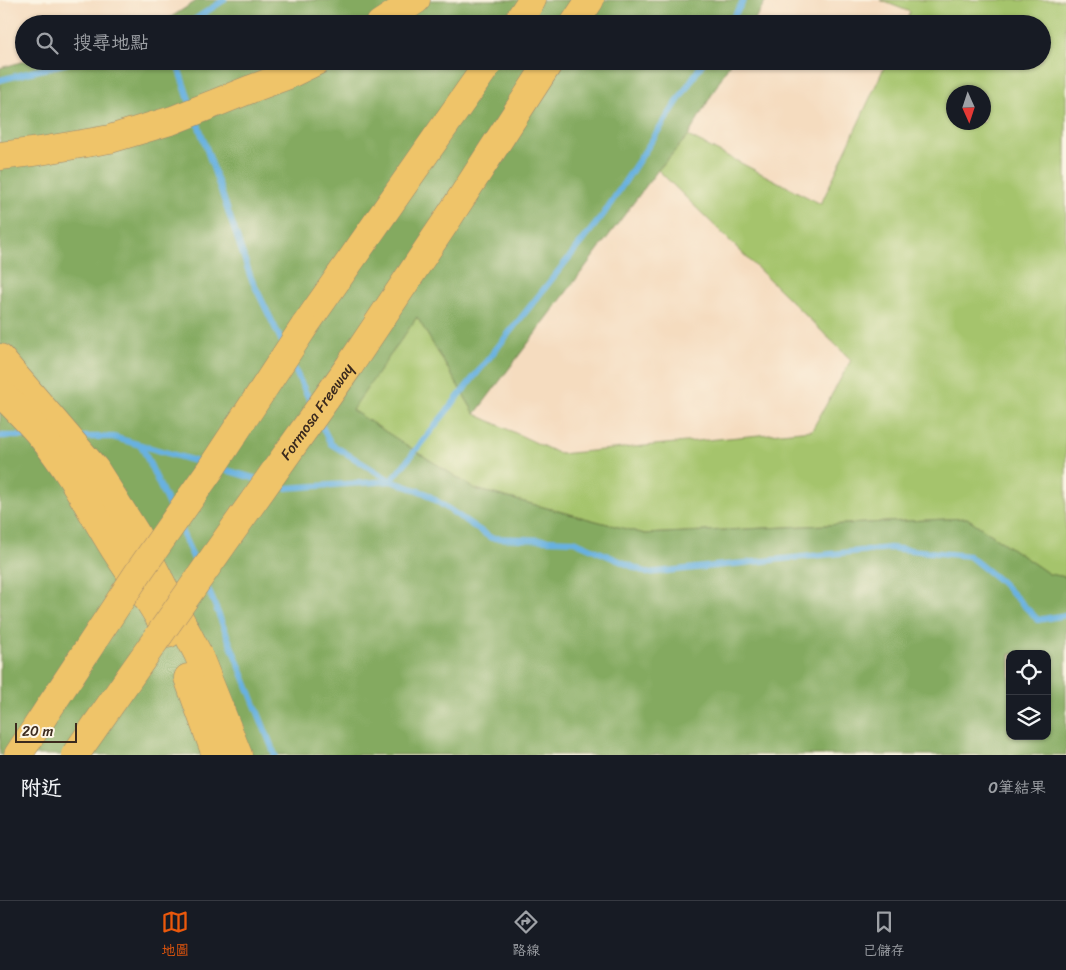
<!DOCTYPE html>
<html lang="zh-TW">
<meta charset="utf-8">
<style>
:root{--surface:#171b24;--page:#242831;--text:#f1f3f6;--muted:#9ea1a6;--line:#363941;--accent:#ea580c}
body{margin:0;font-family:Sriracha,"LXGW WenKai TC",sans-serif;background:var(--page);color:var(--text)}
.controls{position:absolute;right:15px;bottom:15px;display:grid;overflow:hidden;border-radius:10px;box-shadow:0 1px 4px #0004}
.controls button{width:45px;height:45px;display:grid;place-items:center;padding:0;border:0;border-bottom:1px solid var(--line);background:var(--surface);color:var(--text);font:25px sans-serif}
.compass{position:absolute;left:946px;top:85px;width:45px;height:45px;border-radius:50%;background:var(--surface);box-shadow:0 1px 4px #0004;rotate:177deg}
.scale{position:absolute;left:15px;bottom:12px;width:62px;box-sizing:border-box;padding-left:5px;border:2px solid #3b2a1e;border-top:0;font-size:14px;line-height:18px;white-space:nowrap;color:#3b2a1e;-webkit-text-stroke:4px #fcf5e5;paint-order:stroke}
.list{margin:0;padding:0;list-style:none}
h2{display:flex;justify-content:space-between;align-items:center;height:65px;margin:0;padding:0 20px;font-size:21px}
h2 small{font-size:16px;font-weight:400;color:var(--muted)}
.icon{flex:none;width:28px;height:28px;fill:none;stroke:currentColor;stroke-width:2;stroke-linecap:round;stroke-linejoin:round}
.map{position:relative;flex:none;width:1066px;height:755px;overflow:hidden}
.search{position:absolute;background:var(--surface);box-shadow:0 1px 4px #0004;left:15px;right:15px;top:15px;height:55px;display:flex;align-items:center;gap:12px;box-sizing:border-box;padding:0 18px;border-radius:28px;color:var(--muted);font-size:19px}
.sheet{height:145px;background:var(--surface)}
nav{display:flex;justify-content:space-around;align-items:center;box-sizing:border-box;height:70px;border-top:1px solid var(--line);background:var(--surface);font-size:14px;color:var(--muted)}
nav a{display:grid;justify-items:center;gap:2px}
nav .on{color:var(--accent)}
.map>svg:first-child{display:block}
.green{fill:#a5c46c;stroke:#707745;fill-rule:evenodd}
.forest{fill:#84aa60;stroke:#606a3f;fill-rule:evenodd}
.lines{fill:none;stroke-linecap:round;stroke-linejoin:round}
.stream{stroke:#68b1e0;stroke-width:6}
.highway-casing{stroke:#98836e;stroke-width:29}
.highway{stroke:#efc469;stroke-width:28}
.highway-bridge-casing{stroke:#98836e;stroke-width:29;stroke-linecap:butt}
.highway-bridge{stroke:#efc469;stroke-width:28}
.labels{text-anchor:middle;dominant-baseline:central;stroke-width:5;stroke-linejoin:round;paint-order:stroke}
.street-label{font-size:15px;fill:#3b2a1e;stroke:#fcf5e5}
</style>
<div class="map">
<svg width="1066" height="755" viewBox="0 0 1066 755">
<rect width="100%" height="100%" fill="#fcf5e5"/>
<filter id="ink" filterUnits="userSpaceOnUse"><feTurbulence type="fractalNoise" baseFrequency=".02" numOctaves="2"/><feDisplacementMap in="SourceGraphic" scale="10" xChannelSelector="R" yChannelSelector="G"/><feConvolveMatrix kernelMatrix="1 2 1 2 8 2 1 2 1" color-interpolation-filters="sRGB"/></filter>
<filter id="wash" filterUnits="userSpaceOnUse"><feTurbulence type="fractalNoise" baseFrequency=".0096" numOctaves="4" result="noise"/><feDisplacementMap in="SourceGraphic" scale="20" xChannelSelector="R" yChannelSelector="G"/><feGaussianBlur stdDeviation="1.12" result="paint"/><feColorMatrix in="noise" values="0 0 0 0 0 0 0 0 0 0 0 0 0 0 0 0 0 1.4 0 .05"/><feComposite in="paint" operator="in"/></filter>
<g filter="url(#wash)">
<rect width="100%" height="100%" fill="#f5dcbf"/>
<path class="green" d="M 880,0 L 1066,0 L 1066,577 L 1049,574 L 967,518 L 645,534 L 475,489 L 351,410 L 417,317 L 475,414 L 560,454 L 812,430 L 851,360 L 658,170 L 688,136 L 821,204 L 887,61 L 1042,61 L 1042,24 L 905,24 L 910,12 ZM 954,92 L 984,92 L 984,122 L 954,122 Z"/>
<g class="forest">
<path d="M 198,0 L 766,0 L 752,24 L 160,24 Z"/>
<path d="M 25,61 L 731,61 L 688,136 L 658,170 L 475,414 L 417,317 L 352,410 L 475,489 L 645,534 L 967,518 L 1049,574 L 1066,577 L 1066,755 L 0,755 L 0,68 ZM 1010,654 L 1047,654 L 1047,736 L 1010,736 Z"/>
</g>
<g class="lines">
<g class="stream">
<path d="M 188,24 L 224,0"/>
<path d="M 729,24 L 744,0"/>
<path d="M 176,61 L 191,106"/>
<path d="M 0,80 L 75,61"/>
<path d="M 196,118 L 251,278 L 284,346"/>
<path d="M 290,360 L 312,405"/>
<path d="M 319,421 L 331,444 L 391,481 L 603,215 L 704,61"/>
<path d="M 0,436 L 31,436"/>
<path d="M 79,437 L 113,437 L 205,464"/>
<path d="M 141,445 L 172,512"/>
<path d="M 219,468 L 260,480"/>
<path d="M 274,484 L 286,488 L 391,481 L 425,493 L 491,538 L 574,541 L 647,573 L 890,548 L 969,556 L 1000,581 L 1038,620 L 1066,615"/>
<path d="M 180,528 L 197,566"/>
<path d="M 205,582 L 214,603 L 275,755"/>
</g>
</g>
</g>
<g filter="url(#ink)">
<g class="lines">
<defs>
<g id="highway">
<path d="M 380,24 L 416,0"/>
<path d="M 516,24 L 532,0"/>
<path d="M 574,24 L 590,0"/>
<path d="M 0,156 L 40,151 L 110,139 L 173,120 L 251,89 L 286,76 L 317,61"/>
<path d="M 304,327 L 490,61"/>
<path d="M 0,358 L 95,469 L 135,532 L 198,654 L 238,755"/>
<path d="M 350,365 L 447,220 L 550,61"/>
<path d="M 0,392 C 14,407 29,421 42,437 C 71,471 91,512 115,550 C 133,578 154,605 168,634"/>
<path d="M 188,678 L 216,755"/>
<path d="M 18,755 L 49,708"/>
</g>
</defs>
<use href="#highway" class="highway-casing"/>
<use href="#highway" class="highway"/>
<defs>
<g id="highway-bridge">
<path d="M 49,708 L 140,570 L 210,470 L 304,327"/>
<path id="s1" d="M 75,755 L 223,544 L 350,365"/>
</g>
</defs>
<use href="#highway-bridge" class="highway-bridge-casing"/>
<use href="#highway-bridge" class="highway-bridge"/>
</g>
</g>
<g class="labels">
<g class="street-label">
<text stroke="none"><textPath href="#s1" startOffset="420">Formosa Freeway</textPath></text>
</g>
</g>
</svg>
<div class="controls">
<button><svg class="icon" aria-label="locate" viewBox="0 0 24 24"><circle cx="12" cy="12" r="6"/><path d="M12 2v4M12 18v4M2 12h4M18 12h4"/></svg></button>
<button><svg class="icon" aria-label="layers" viewBox="0 0 24 24"><path d="M12 4l9 5-9 5-9-5zM3 14l9 5 9-5"/></svg></button>
</div>
<svg class="compass" viewBox="-18 -18 36 36"><path d="M0-13l5 13h-10z" fill="#e53935"/><path d="M0 13l5-13h-10z" fill="#9ea1a6"/></svg>
<div class="scale">20 m</div>
<div class="search"><svg class="icon" aria-label="search" viewBox="0 0 24 24"><circle cx="10" cy="10" r="6"/><path d="M15 15l6 6"/></svg>搜尋地點</div>
</div>
<section class="sheet">
<h2>附近<small>0筆結果</small></h2>
<ul class="list">
</ul>
</section>
<nav>
<a class="on"><svg class="icon" aria-label="map" viewBox="0 0 24 24"><path d="M3 6l6-2 6 2 6-2v14l-6 2-6-2-6 2zM9 4v14M15 6v14"/></svg>地圖</a>
<a><svg class="icon" aria-label="directions" viewBox="0 0 24 24"><path d="M12 3l9 9-9 9-9-9zM9 14v-3h6M13 9l2 2-2 2"/></svg>路線</a>
<a><svg class="icon" aria-label="saved" viewBox="0 0 24 24"><path d="M7 4h10v16l-5-4-5 4z"/></svg>已儲存</a>
</nav>
